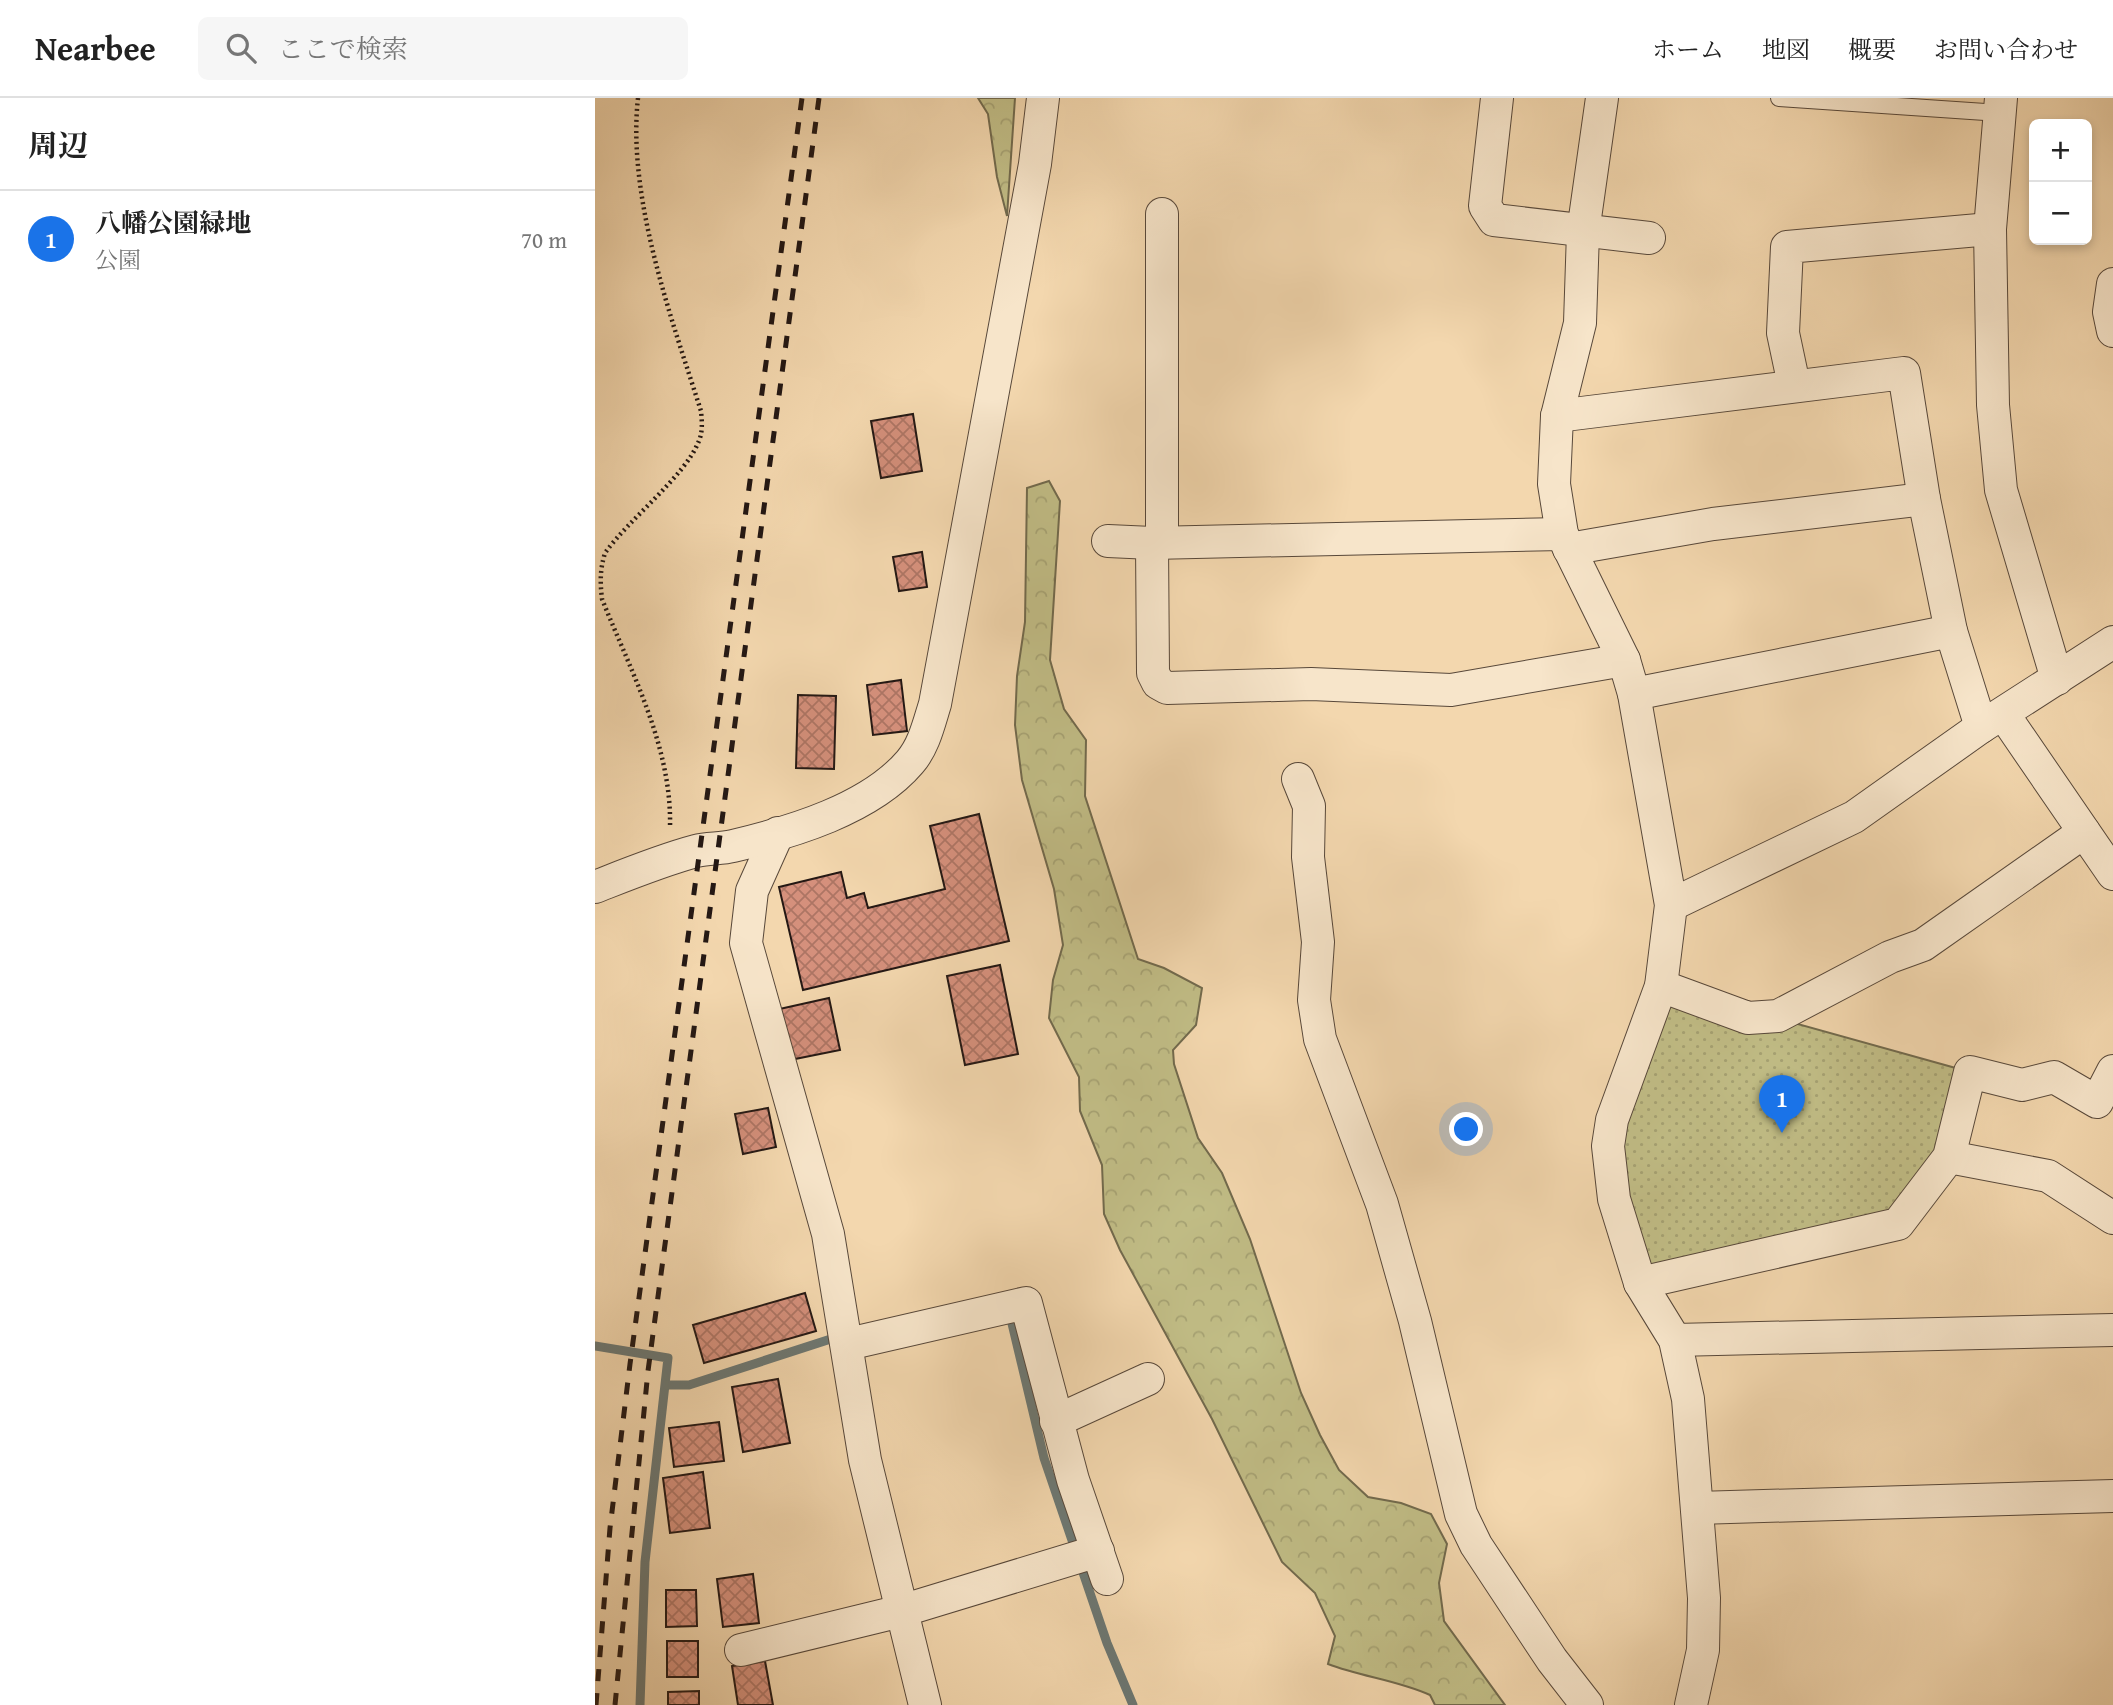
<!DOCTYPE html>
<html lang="ja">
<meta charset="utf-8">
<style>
:root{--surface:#fff;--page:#f6f6f6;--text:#222;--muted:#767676;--line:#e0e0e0;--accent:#1a73e8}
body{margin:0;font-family:"Gentium Book Plus","Noto Serif JP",serif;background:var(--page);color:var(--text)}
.controls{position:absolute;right:21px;top:21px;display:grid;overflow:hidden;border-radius:10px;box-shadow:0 4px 10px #0003}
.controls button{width:63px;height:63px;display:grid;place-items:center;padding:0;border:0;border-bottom:2px solid var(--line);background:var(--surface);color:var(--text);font:35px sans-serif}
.you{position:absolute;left:872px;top:1032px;width:24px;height:24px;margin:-18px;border:5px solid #fff;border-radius:50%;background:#1a73e8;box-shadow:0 0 0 10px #1a73e833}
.badge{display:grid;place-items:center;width:46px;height:46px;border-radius:50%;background:var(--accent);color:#fff;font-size:23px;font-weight:700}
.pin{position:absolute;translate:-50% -58px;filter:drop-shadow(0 2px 4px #0008)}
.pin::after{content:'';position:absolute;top:37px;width:24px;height:21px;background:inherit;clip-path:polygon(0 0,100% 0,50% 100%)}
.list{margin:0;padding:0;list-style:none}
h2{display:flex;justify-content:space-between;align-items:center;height:91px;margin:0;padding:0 28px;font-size:30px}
h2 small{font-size:23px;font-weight:400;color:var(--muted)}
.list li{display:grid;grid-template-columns:46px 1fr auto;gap:21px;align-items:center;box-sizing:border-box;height:98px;padding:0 28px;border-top:2px solid var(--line)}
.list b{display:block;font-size:26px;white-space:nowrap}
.list p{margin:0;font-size:23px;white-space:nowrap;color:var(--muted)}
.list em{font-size:23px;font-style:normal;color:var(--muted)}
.icon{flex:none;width:38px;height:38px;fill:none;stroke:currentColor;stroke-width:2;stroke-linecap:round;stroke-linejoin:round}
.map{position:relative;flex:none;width:1518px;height:1607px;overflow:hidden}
header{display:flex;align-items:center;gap:42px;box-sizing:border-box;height:98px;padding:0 35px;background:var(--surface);border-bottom:2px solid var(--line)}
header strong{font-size:33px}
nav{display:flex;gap:38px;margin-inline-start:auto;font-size:24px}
.search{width:490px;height:63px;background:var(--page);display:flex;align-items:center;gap:18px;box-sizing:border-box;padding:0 24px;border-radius:10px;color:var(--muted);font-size:26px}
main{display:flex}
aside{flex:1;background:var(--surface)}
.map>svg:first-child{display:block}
.forest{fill:url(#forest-crowns);stroke:#726a4d;stroke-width:2}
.park{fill:url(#park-dots);stroke:#726a4d;stroke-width:2}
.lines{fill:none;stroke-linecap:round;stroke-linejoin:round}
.stream{stroke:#6d7873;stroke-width:9}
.building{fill:url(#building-cross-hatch);stroke:#241814;stroke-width:2}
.service-casing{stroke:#58483a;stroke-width:18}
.minor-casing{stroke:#58483a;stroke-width:34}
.path{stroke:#241814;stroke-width:4.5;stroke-dasharray:2 3.5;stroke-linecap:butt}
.service{stroke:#f7e5ca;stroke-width:16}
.minor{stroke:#f7e5ca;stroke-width:32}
.rail{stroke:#241814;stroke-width:5;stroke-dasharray:12 12;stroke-linecap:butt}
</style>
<header>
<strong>Nearbee</strong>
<div class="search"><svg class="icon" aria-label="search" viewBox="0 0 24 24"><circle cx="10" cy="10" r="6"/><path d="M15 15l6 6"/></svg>ここで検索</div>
<nav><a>ホーム</a><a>地図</a><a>概要</a><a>お問い合わせ</a></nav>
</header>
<main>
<aside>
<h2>周辺<small></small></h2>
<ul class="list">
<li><span class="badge">1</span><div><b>八幡公園緑地</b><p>公園</p></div><em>70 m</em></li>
</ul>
</aside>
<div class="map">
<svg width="1518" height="1607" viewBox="0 0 1518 1607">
<defs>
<pattern id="forest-crowns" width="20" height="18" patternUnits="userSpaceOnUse" patternTransform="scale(1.75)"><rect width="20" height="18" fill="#c1bd86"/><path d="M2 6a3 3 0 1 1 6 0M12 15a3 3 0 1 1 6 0" fill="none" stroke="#a6a273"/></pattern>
<pattern id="park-dots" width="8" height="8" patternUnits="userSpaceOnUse" patternTransform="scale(1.75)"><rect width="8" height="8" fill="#c1bd86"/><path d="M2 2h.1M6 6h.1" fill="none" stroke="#a6a273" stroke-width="1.8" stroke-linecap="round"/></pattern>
<pattern id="building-cross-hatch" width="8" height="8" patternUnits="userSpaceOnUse" patternTransform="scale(1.75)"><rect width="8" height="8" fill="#d5907c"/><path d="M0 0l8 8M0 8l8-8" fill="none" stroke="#ad7564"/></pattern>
</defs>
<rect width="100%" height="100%" fill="#f3d7ae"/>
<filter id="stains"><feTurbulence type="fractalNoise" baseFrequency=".00286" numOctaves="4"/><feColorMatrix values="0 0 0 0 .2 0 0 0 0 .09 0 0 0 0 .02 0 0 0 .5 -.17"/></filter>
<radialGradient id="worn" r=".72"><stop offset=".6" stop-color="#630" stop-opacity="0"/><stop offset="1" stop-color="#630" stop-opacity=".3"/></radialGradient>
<g class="forest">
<path d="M 383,0 L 420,0 L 412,118 L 402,79 L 393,16 Z"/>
<path d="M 454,383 L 465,403 L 455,562 L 469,611 L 491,642 L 490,698 L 543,861 L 569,870 L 607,890 L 601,927 L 578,952 L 579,966 L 603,1040 L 627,1075 L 655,1141 L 706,1295 L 725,1337 L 744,1372 L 773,1399 L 806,1405 L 836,1416 L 852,1446 L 844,1485 L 849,1523 L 910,1607 L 840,1607 L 835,1597 C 802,1582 767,1579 733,1566 L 740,1538 L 720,1495 L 687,1464 L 617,1321 L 525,1152 L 509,1116 L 507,1067 L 485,1013 L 484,979 L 454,920 L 458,882 L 468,847 L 459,791 L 427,682 L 420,627 L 422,578 L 430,524 L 432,390 Z"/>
</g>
<path class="park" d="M 1066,888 L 1375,974 L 1354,1059 L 1303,1126 L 1045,1185 L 1015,1076 Z"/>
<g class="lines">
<g class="stream">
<path d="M 414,1213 L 449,1360 L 512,1545 L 538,1607"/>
<path d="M 0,1248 L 73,1260 L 50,1464 L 45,1607"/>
<path d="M 72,1287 L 94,1287 L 245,1238"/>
</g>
</g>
<g class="building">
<path d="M 318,316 L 327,373 L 286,380 L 276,323 Z"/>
<path d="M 327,454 L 332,489 L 304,493 L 298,459 Z"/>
<path d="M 306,582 L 312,633 L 278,637 L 272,587 Z"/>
<path d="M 203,597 L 241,598 L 239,671 L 201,670 Z"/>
<path d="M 384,716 L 414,843 L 208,892 L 184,789 L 246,774 L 252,800 L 269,795 L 273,810 L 350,791 L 335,728 Z"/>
<path d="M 405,867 L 423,956 L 370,967 L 352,878 Z"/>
<path d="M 234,900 L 245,952 L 190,963 L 180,912 Z"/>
<path d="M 173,1010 L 181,1049 L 148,1056 L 140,1016 Z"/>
<path d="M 210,1195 L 221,1233 L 109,1265 L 98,1227 Z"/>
<path d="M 183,1281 L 195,1345 L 148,1354 L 137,1289 Z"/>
<path d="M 124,1324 L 129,1363 L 79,1369 L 74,1330 Z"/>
<path d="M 108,1374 L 115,1430 L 75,1435 L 68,1380 Z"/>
<path d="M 158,1476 L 164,1525 L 128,1529 L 122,1481 Z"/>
<path d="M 71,1492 L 101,1492 L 102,1528 L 71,1529 Z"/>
<rect x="72" y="1543" width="31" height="36"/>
<path d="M 170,1563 L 178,1607 L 143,1607 L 137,1568 Z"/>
<path d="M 104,1593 L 104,1607 L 73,1607 L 73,1594 Z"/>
</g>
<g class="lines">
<defs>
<path id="service" d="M 1184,0 L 1405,15"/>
<g id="minor">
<path d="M 902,0 L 890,108 L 899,122 L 1054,140"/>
<path d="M 1007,0 L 988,134 L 985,225 L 962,318 L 959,386 L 967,436 L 1029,562 L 1039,596 L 1076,807 L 1066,888 L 1017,1022 L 1013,1048 L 1019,1101 L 1045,1185 L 1080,1242 L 1093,1301 L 1109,1500 L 1108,1552 L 1096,1607"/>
<path d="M 1406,0 L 1395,131 L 1398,307 L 1406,392 L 1462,581"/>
<path d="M 567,116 L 567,443"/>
<path d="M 1518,186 L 1514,214 L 1518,233"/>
<path d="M 1199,287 L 1188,235 L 1192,149 L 1395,131"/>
<path d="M 962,318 L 1309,275 L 1329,401 L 1356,533 L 1386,629"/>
<path d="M 513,443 L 557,445 L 967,436"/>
<path d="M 557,445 L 558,575 L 563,585 L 572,590 L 716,586 L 856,592 L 1029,562"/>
<path d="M 974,451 L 1118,426 L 1329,401"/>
<path d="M 1039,596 L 1356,533"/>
<path d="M 1409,617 L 1518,776"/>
<path d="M 703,681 L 714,708 L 713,759 L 723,844 L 719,902 L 725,941 L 787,1106 L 820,1223 L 866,1416 L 881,1447 L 957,1562 L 992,1607"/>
<path d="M 183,735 L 157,793 L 151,845 L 233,1136 L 270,1362 L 330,1607"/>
<path d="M 0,789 C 33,776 67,762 101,753 C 113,750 126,751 138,748 C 197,734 275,711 315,664 C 329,648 334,625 340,606 L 440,66 L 448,0"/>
<path d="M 1076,807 L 1259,719 L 1386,629 L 1518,544"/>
<path d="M 1066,888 L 1153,920 L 1183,918 L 1295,859 L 1328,847 L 1489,734"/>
<path d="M 1354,1059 L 1453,1078 L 1518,1120"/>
<path d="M 1045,1185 L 1303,1126 L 1354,1059 L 1375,974 L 1427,987 L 1459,979 L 1502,1004 L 1518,973"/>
<path d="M 1080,1242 L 1518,1232"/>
<path d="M 253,1246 L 431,1205 L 478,1382 L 512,1481"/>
<path d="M 461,1323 L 553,1281"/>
<path d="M 1102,1410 L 1518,1398"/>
<path d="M 146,1552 L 306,1513 L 503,1453"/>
</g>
</defs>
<use href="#service" class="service-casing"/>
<use href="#minor" class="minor-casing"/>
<path class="path" d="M 43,0 C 32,99 76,219 106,313 C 107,324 108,335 103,345 C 89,379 34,421 10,455 C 5,471 5,484 7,501 C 36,574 77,649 75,729"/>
<use href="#service" class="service"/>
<use href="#minor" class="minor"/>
<g class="rail">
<path d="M 1,1607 L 15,1430 L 35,1266 L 207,0"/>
<path d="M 20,1607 L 53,1273 L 224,0"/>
</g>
</g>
<rect width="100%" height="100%" filter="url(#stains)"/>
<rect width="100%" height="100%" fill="url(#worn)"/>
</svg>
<div class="controls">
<button>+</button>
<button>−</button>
</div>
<div class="you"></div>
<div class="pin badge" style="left:1187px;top:1035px">1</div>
</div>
</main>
